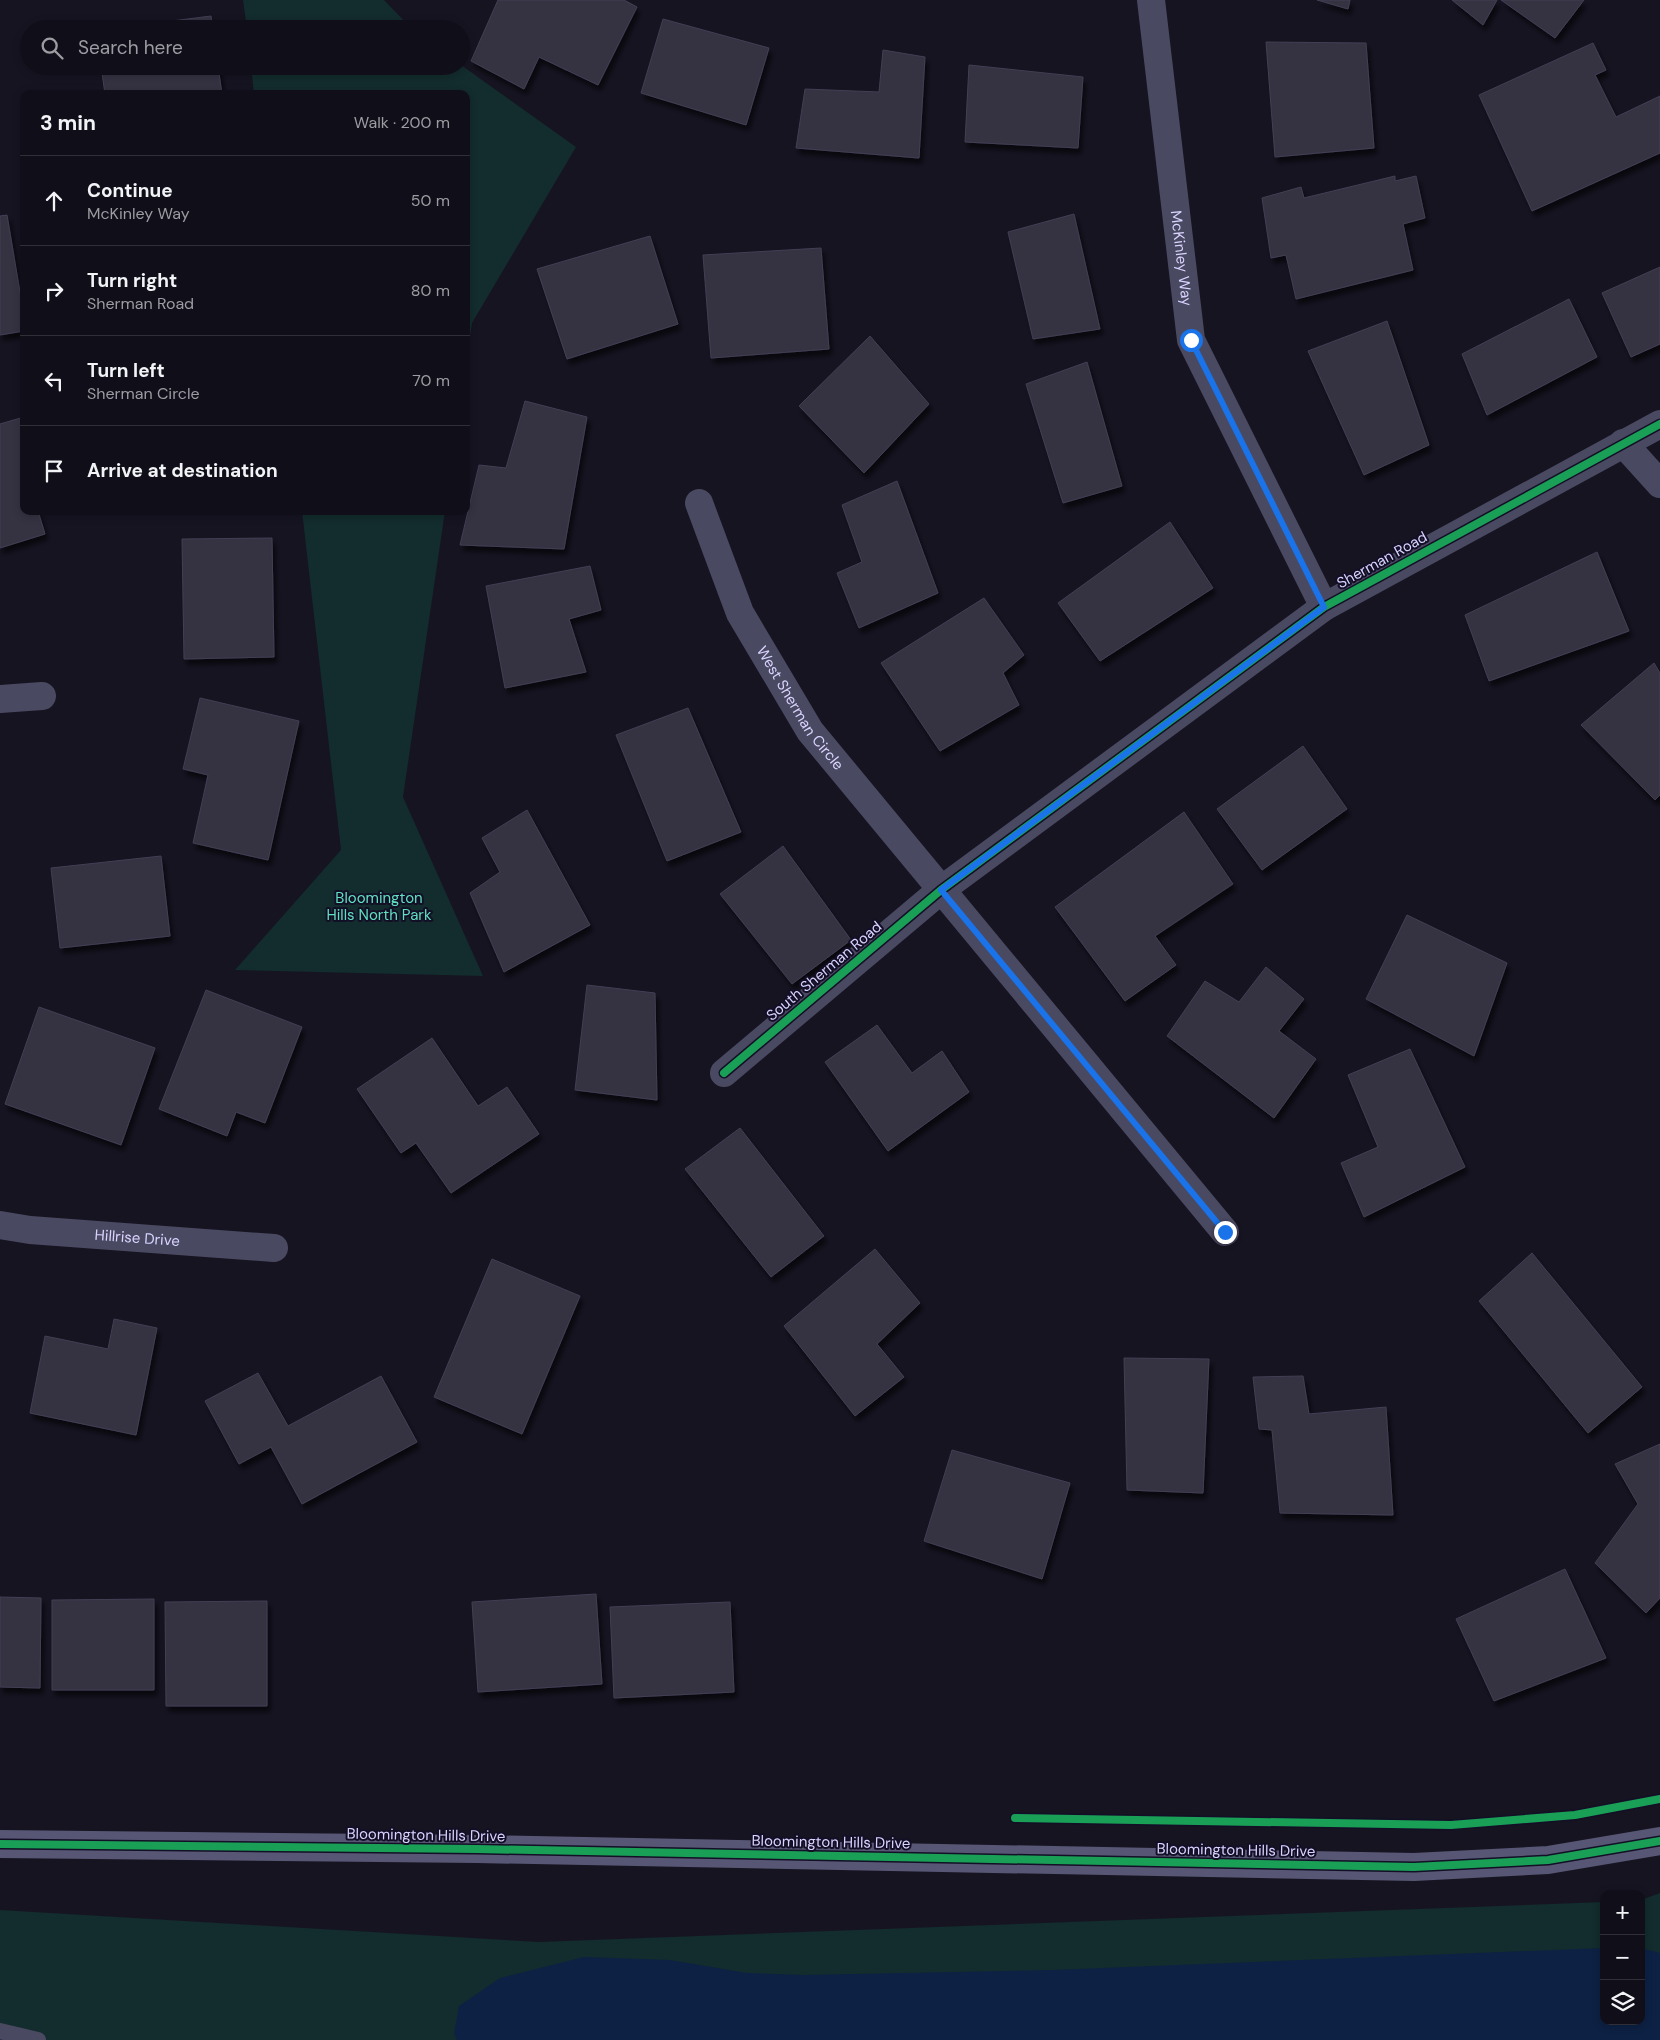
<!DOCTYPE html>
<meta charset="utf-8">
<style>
:root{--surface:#100f19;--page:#191822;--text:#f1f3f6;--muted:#9c9ca2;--line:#302f38}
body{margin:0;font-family:"DM Sans",sans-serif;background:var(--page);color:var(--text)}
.controls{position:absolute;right:15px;bottom:15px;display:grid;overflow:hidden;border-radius:10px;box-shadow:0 2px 8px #0003}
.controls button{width:45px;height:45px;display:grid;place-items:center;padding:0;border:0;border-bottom:1px solid var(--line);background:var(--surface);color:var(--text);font:25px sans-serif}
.stop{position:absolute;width:15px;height:15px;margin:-11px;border:4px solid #1a73e8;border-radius:50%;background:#fff}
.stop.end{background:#1a73e8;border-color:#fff;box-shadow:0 1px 5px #0008}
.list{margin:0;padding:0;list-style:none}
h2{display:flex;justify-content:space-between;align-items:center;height:65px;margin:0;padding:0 20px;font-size:21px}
h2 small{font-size:16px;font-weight:400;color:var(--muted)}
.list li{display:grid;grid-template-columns:32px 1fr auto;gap:15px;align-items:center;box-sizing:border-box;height:90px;padding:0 20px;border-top:1px solid var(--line)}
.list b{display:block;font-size:19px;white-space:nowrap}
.list p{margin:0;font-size:16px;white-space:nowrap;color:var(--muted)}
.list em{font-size:16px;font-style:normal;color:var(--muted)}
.icon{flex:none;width:28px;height:28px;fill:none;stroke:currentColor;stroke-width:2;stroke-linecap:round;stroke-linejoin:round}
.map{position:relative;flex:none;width:1660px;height:2040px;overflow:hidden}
.search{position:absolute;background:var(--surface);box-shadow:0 2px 8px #0003;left:20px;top:20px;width:450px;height:55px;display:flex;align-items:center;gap:12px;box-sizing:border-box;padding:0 18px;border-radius:28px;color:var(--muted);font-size:19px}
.panel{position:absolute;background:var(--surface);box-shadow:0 2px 8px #0003;left:20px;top:90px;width:450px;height:425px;border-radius:10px}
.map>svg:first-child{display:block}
.green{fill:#132c2d}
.water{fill:#0d2144}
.building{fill:#343243;stroke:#433f54;filter:url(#shadow)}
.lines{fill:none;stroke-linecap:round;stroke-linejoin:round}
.lane{stroke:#4a4962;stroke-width:16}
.street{stroke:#4a4962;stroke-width:28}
.secondary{stroke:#575674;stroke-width:28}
.cycleway-casing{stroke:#130f26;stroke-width:11}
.cycleway{stroke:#1a9f57;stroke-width:8}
.route{stroke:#1a73e8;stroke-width:6}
.labels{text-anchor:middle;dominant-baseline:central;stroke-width:4;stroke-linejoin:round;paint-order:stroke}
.street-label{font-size:15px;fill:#d9d4ff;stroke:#130f26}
.park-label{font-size:15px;fill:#5fe0c0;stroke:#130f26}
</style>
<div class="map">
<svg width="1660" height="2040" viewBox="0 0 1660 2040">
<defs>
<filter id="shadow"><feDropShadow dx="3" dy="5.5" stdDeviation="2.5" flood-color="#0009"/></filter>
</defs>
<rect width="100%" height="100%" fill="#161421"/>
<g class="green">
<path d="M 243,0 L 384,0 L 412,29 L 247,29 Z"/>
<path d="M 461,65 L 576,147 L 472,323 L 466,365 L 466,94 L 254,94 L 251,66 L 461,66 Z"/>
<path d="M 302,511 L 445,511 L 403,797 L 483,976 L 235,970 L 341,850 Z"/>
<path d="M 1660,1893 L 1660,2040 L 0,2040 L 0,1910 L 539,1942 L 1604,1902 L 1604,2021 L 1641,2021 L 1641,1900 Z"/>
</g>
<path class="water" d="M 1604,1948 L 1604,2021 L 1641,2021 L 1641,1948 L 1660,1953 L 1660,2040 L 457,2040 L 454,2034 L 459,2006 L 500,1978 L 584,1957 L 670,1960 L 747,1973 L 802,1975 L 1053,1970 Z"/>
<g class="building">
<path d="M 498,0 L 624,0 L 637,7 L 598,85 L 539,57 L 524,89 L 471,61 Z"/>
<path d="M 1317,0 L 1350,0 L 1348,9 Z"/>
<path d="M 1452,0 L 1497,0 L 1483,25 Z"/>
<path d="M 1501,0 L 1584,0 L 1555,38 Z"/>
<path d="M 211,16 L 213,29 L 134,29 L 133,26 Z"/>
<path d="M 663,19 L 769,48 L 746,125 L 641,93 Z"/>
<path d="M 1266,42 L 1366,43 L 1374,148 L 1275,157 Z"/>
<path d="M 1593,43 L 1606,70 L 1595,75 L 1616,117 L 1660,96 L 1660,153 L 1532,211 L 1479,95 Z"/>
<path d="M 883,50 L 925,57 L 919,158 L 796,148 L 805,89 L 879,92 Z"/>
<path d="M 969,65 L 1083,77 L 1078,148 L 965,142 Z"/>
<path d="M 101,66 L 218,66 L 222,94 L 105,94 Z"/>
<path d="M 1395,176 L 1395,181 L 1416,176 L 1425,218 L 1403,224 L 1413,270 L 1296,299 L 1286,255 L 1271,258 L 1262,198 L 1301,187 L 1304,198 Z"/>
<path d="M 1074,214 L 1100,329 L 1033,339 L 1008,232 Z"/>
<path d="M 7,215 L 24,316 L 24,331 L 0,335 L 0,216 Z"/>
<path d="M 650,236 L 678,324 L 567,359 L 537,269 Z"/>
<path d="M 821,248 L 829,349 L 711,358 L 703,255 Z"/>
<path d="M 1660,267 L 1660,344 L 1631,357 L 1602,293 Z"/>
<path d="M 1569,299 L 1597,357 L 1487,415 L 1462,354 Z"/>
<path d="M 1387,321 L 1429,445 L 1364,475 L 1308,351 Z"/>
<path d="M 870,336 L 929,404 L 864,473 L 799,406 Z"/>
<path d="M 1087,362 L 1122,486 L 1063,503 L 1026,384 Z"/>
<path d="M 525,401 L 587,417 L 564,549 L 460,545 L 479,465 L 506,468 Z"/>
<path d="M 24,417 L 24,511 L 38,511 L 45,534 L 0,548 L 0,424 Z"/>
<path d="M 897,481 L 938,593 L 859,628 L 837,573 L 862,562 L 842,505 Z"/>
<path d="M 1170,522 L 1213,588 L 1100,661 L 1058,603 Z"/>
<path d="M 272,538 L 274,657 L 184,659 L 182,539 Z"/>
<path d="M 1597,552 L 1629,631 L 1489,681 L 1465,615 Z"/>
<path d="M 590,566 L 601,610 L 569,619 L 586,672 L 505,688 L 486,586 Z"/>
<path d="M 984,598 L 1024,655 L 1003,673 L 1019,705 L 940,751 L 881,663 Z"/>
<path d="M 1654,663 L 1660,673 L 1660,795 L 1655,800 L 1581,725 Z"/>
<path d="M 200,698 L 299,721 L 268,860 L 193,843 L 208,775 L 183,769 Z"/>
<path d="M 688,708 L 741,832 L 667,861 L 616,735 Z"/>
<path d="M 1303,746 L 1347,809 L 1262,870 L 1217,809 Z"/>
<path d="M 527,810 L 590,925 L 504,972 L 470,893 L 500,872 L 482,838 Z"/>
<path d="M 1184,812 L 1233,884 L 1155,936 L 1176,965 L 1125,1001 L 1055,907 Z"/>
<path d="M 783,846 L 851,940 L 792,984 L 720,894 Z"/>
<path d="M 161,856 L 170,936 L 60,948 L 51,868 Z"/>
<path d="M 1407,915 L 1507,963 L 1474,1056 L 1366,999 Z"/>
<path d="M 1266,967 L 1304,999 L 1279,1031 L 1316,1059 L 1274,1118 L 1167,1036 L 1205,981 L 1239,1002 Z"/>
<path d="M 587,985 L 655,993 L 657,1100 L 575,1090 Z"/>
<path d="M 206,990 L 302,1027 L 265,1123 L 236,1112 L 227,1136 L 159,1109 Z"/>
<path d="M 39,1007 L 155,1048 L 121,1145 L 5,1104 Z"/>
<path d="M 877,1025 L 912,1073 L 942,1051 L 969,1092 L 888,1151 L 825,1062 Z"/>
<path d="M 432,1038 L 478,1106 L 507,1087 L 539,1134 L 451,1193 L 416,1143 L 401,1153 L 357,1089 Z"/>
<path d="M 1410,1049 L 1465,1167 L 1364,1217 L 1341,1163 L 1378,1147 L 1348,1075 Z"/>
<path d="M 740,1128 L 824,1236 L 771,1277 L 685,1169 Z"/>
<path d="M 875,1249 L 920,1303 L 877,1344 L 904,1377 L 855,1416 L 784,1326 Z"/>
<path d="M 1532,1253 L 1642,1387 L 1588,1433 L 1479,1301 Z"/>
<path d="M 492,1259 L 580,1296 L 522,1434 L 434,1397 Z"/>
<path d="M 114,1319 L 157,1328 L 136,1435 L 30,1413 L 45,1336 L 108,1349 Z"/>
<path d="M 1124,1358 L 1209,1359 L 1203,1493 L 1127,1490 Z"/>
<path d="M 258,1373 L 288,1426 L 381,1376 L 417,1442 L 302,1504 L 271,1447 L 239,1464 L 205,1401 Z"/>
<path d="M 1303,1376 L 1309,1414 L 1386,1407 L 1393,1515 L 1280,1513 L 1272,1430 L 1259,1429 L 1253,1377 Z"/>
<path d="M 1660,1444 L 1660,1598 L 1646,1613 L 1595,1563 L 1638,1504 L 1615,1464 Z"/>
<path d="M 952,1450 L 1070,1483 L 1042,1579 L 924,1541 Z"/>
<path d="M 1565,1569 L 1606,1658 L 1494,1701 L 1456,1619 Z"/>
<path d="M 596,1594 L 602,1684 L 478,1692 L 472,1602 Z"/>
<path d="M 0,1597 L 41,1598 L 40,1688 L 0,1687 Z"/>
<path d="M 154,1599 L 154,1690 L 52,1690 L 52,1600 Z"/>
<path d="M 267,1601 L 267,1706 L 166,1706 L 165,1602 Z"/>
<path d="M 730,1602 L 734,1692 L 614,1698 L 610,1607 Z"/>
</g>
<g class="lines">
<path class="lane" d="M 0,2031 L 38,2040"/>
<g class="street">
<path id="s1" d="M 1151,0 L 1191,340 L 1324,607"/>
<path d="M 1623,443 L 1660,484"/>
<path id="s2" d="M 699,503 L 740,613 L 810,731 L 1225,1232"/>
<path d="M 0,699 L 42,696"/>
<path d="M 724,1073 L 941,890 L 1324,607 L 1660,424"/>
<path id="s3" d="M 0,1225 L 30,1230 L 274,1248"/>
</g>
<path class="secondary" d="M 0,1844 L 477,1849 L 1414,1867 L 1548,1860 L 1660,1841"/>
<defs>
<g id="cycleway">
<path d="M 724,1073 L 941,890 L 1324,607 L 1660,424"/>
<path d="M 1015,1818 L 1451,1825 L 1575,1815 L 1660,1799"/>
<path d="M 0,1844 L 477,1849 L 1414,1867 L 1548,1860 L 1660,1841"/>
</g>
</defs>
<use href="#cycleway" class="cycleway-casing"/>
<use href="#cycleway" class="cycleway"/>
</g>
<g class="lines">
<path class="route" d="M 1191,340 L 1324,607 L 941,890 L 1225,1232"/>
</g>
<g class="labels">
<g class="street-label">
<text stroke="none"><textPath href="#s1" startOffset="260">McKinley Way</textPath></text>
<text transform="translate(1382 560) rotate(-29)">Sherman Road</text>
<text stroke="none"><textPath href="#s2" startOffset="230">West Sherman Circle</textPath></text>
<text transform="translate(824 971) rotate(-40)">South Sherman Road</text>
<text stroke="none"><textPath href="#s3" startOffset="138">Hillrise Drive</textPath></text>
<text transform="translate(426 1835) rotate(1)">Bloomington Hills Drive</text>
<text transform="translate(831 1842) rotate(1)">Bloomington Hills Drive</text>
<text transform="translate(1236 1850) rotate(1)">Bloomington Hills Drive</text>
</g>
<g class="park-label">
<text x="379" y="898">Bloomington<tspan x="379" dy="17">Hills North Park</tspan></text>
</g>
</g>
</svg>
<div class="controls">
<button>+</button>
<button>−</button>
<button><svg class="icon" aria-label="layers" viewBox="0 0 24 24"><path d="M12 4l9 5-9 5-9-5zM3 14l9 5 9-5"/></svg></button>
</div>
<div class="stop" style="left:1191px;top:340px"></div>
<div class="stop end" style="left:1225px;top:1232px"></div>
<div class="search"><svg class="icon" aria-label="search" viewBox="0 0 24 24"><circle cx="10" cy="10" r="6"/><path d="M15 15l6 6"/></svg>Search here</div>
<section class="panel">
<h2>3 min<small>Walk · 200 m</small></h2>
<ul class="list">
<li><svg class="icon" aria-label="ahead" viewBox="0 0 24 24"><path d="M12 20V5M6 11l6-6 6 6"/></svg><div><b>Continue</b><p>McKinley Way</p></div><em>50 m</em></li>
<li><svg class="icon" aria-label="right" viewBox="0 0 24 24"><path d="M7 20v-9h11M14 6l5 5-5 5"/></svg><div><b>Turn right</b><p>Sherman Road</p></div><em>80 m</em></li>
<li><svg class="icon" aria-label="left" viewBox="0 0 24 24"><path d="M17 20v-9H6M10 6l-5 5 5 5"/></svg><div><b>Turn left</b><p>Sherman Circle</p></div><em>70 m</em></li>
<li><svg class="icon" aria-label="arrive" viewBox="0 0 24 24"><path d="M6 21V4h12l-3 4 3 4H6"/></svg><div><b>Arrive at destination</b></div></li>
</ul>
</section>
</div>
